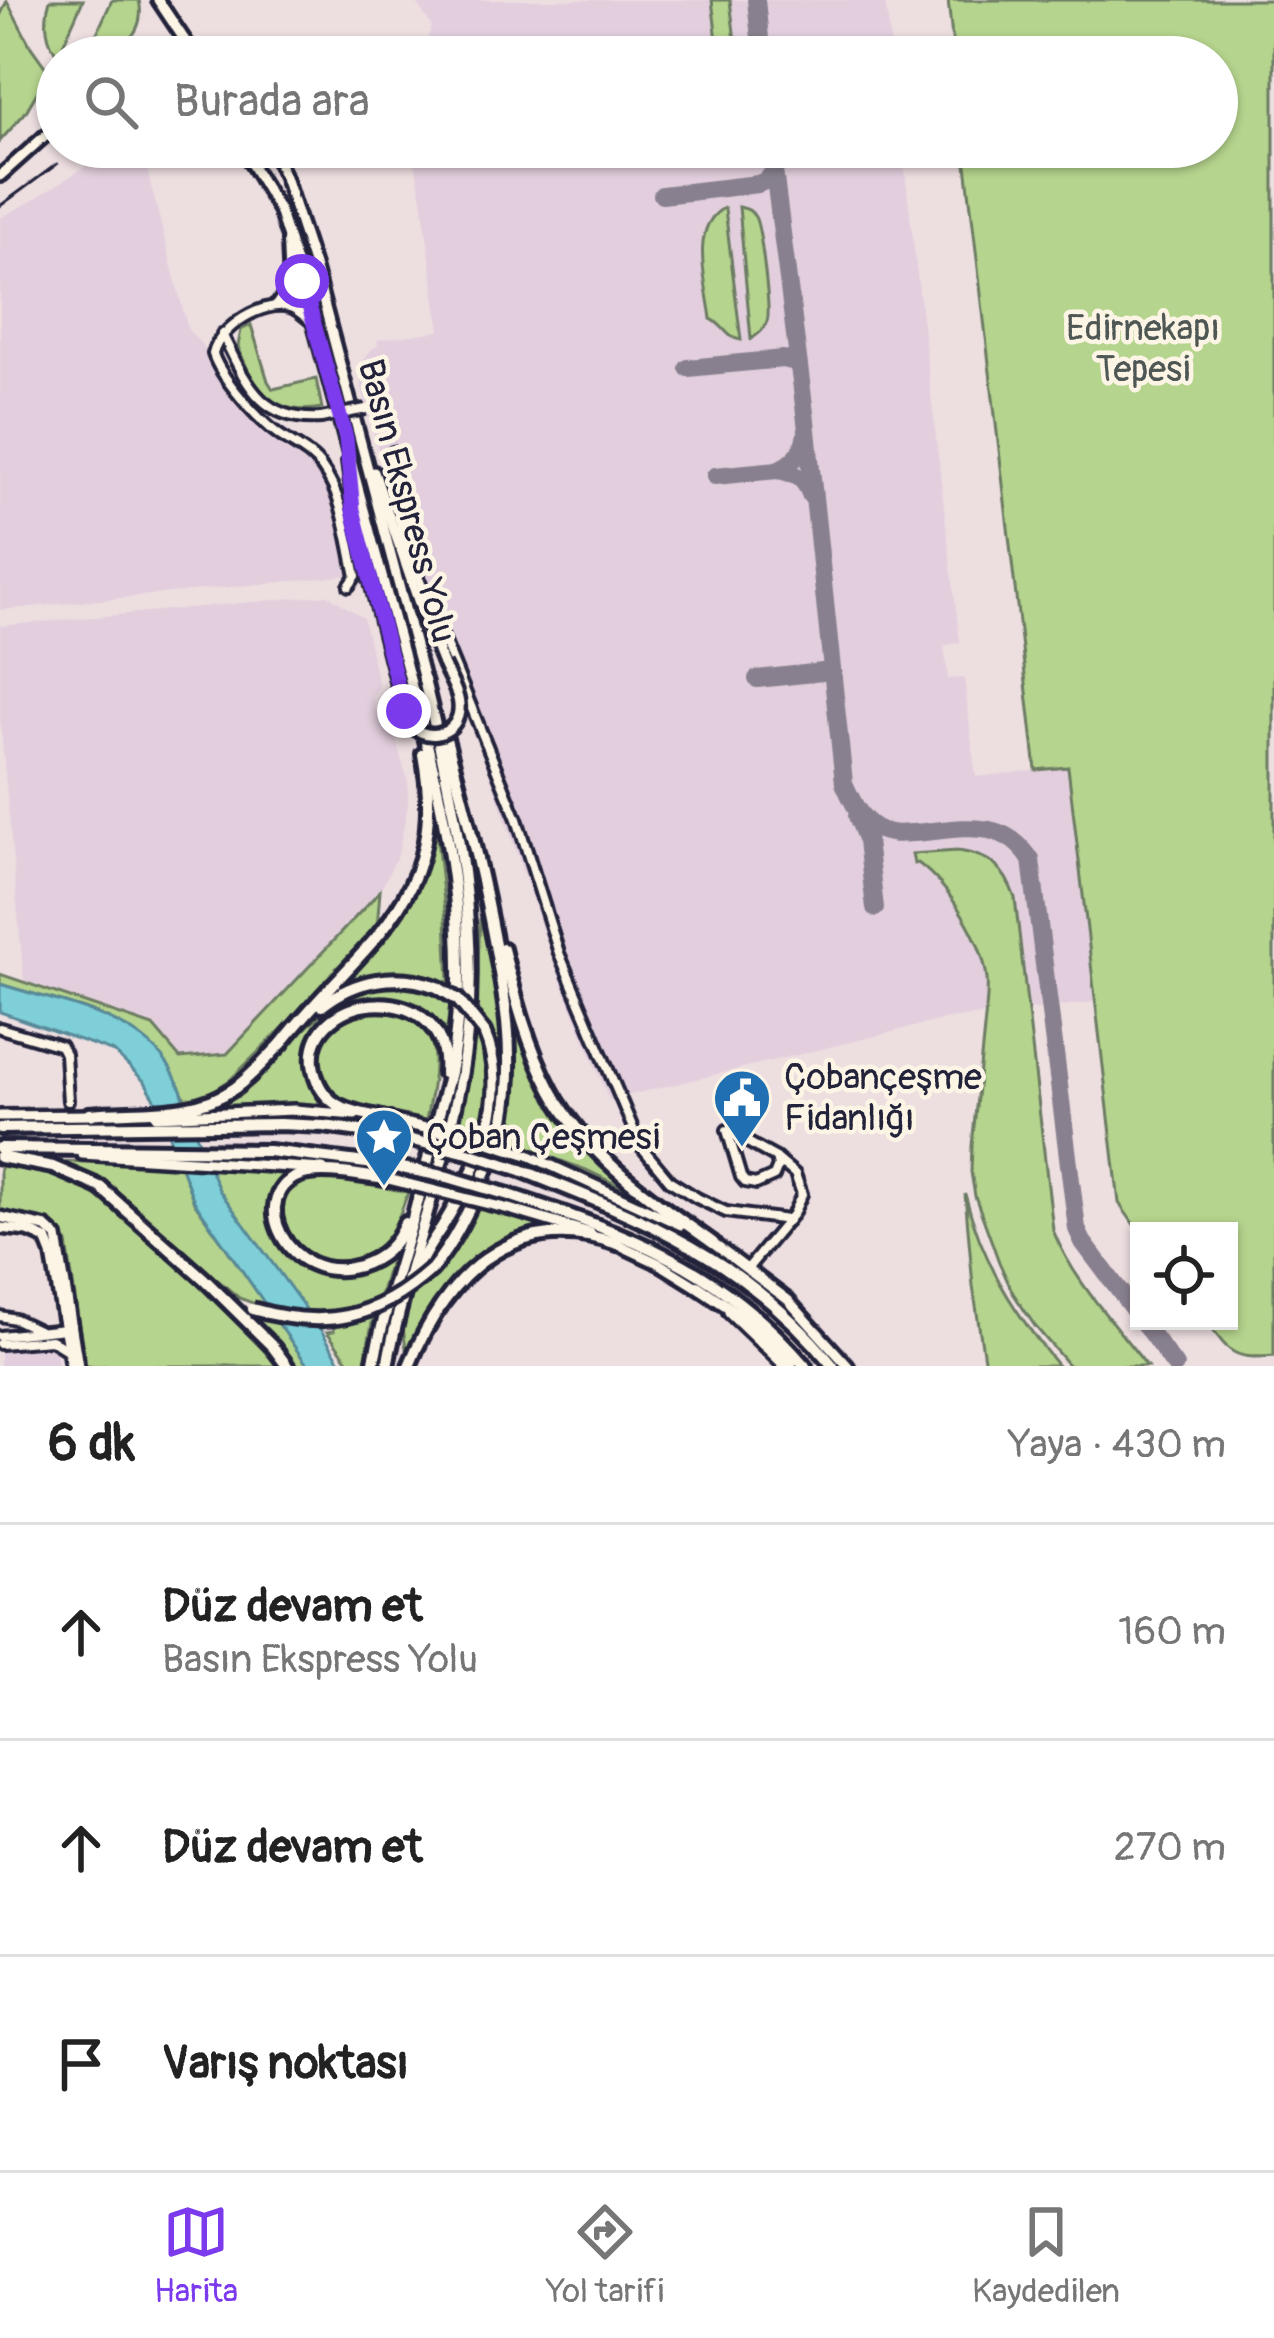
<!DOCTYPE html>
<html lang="tr">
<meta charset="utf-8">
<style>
:root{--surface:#fff;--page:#f6f6f6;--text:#222;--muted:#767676;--line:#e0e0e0;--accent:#7c3aed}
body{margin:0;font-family:Pangolin,sans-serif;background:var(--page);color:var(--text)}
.controls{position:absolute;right:36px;bottom:36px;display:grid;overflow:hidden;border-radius:0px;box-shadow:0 3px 9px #0004}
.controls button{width:108px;height:108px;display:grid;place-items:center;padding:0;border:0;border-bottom:3px solid var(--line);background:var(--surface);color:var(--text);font:60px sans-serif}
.stop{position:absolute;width:36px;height:36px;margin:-27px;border:9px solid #7c3aed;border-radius:50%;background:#fff}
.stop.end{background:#7c3aed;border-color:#fff;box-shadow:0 3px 12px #0008}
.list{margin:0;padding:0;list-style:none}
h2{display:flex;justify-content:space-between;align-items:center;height:156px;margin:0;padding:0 48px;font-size:51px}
h2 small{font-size:39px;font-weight:400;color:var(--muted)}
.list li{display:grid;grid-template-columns:78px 1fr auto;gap:36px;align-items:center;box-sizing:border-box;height:216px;padding:0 48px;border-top:3px solid var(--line)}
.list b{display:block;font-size:45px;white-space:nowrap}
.list p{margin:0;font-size:39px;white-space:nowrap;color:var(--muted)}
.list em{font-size:39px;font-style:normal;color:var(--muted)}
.icon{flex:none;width:66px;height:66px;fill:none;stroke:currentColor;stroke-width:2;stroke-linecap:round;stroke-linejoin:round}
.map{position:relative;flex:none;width:1274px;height:1366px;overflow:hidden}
.search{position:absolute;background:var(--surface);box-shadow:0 3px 9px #0004;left:36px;right:36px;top:36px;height:132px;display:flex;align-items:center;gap:30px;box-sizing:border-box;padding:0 42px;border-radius:66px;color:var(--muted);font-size:45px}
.sheet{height:804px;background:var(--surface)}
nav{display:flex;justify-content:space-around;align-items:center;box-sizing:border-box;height:168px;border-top:3px solid var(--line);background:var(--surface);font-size:33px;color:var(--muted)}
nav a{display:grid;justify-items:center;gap:6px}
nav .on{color:var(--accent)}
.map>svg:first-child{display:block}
.built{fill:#e2cedd}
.green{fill:#b5d48d;stroke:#6c7b64;stroke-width:3}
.water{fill:#7ecfd8;stroke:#598a99;stroke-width:3}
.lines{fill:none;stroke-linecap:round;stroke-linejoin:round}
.taxiway{stroke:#88808e;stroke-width:18}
.minor-casing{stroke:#22223b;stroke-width:16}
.major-casing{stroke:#22223b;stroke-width:18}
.highway-casing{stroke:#22223b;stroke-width:20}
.minor{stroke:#fcf5e5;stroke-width:8}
.major{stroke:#fcf5e5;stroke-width:9}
.highway{stroke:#fcf5e5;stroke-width:10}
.rail{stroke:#22223b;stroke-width:3}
.minor-bridge-casing{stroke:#22223b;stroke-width:16;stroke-linecap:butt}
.major-bridge-casing{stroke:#22223b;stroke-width:18;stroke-linecap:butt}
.highway-bridge-casing{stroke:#22223b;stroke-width:20;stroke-linecap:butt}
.minor-bridge{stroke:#fcf5e5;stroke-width:8}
.major-bridge{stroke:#fcf5e5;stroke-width:9}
.highway-bridge{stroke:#fcf5e5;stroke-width:10}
.route{stroke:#7c3aed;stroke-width:15}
.labels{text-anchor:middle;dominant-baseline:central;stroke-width:9;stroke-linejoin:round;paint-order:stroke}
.park-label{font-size:36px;fill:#4e5754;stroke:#fcf5e5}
.street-label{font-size:36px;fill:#22223b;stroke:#fcf5e5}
.poi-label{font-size:36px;fill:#22223b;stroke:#fcf5e5;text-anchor:start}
</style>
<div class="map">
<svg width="1274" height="1366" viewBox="0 0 1274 1366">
<rect width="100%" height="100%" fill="#eddee0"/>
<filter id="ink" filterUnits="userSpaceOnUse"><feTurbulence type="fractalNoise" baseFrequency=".00833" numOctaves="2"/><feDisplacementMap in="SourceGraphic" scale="24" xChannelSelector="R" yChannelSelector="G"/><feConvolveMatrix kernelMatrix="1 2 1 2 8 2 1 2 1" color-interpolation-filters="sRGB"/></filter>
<g filter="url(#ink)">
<g class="built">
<path d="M 415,0 L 885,0 L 892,57 L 401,57 L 427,39 L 432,27 Z"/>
<path d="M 107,147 L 141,147 L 188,330 L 209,353 L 215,372 L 272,440 L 313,464 L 329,491 L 350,575 L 0,610 L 0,218 L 30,202 L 102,156 Z"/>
<path d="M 412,147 L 902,147 L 960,643 L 944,645 L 948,679 L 964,678 L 976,777 L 1068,767 L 1095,1002 L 946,1019 L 609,1100 L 551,955 L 460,685 L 447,659 L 403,546 L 359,376 L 363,360 L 373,348 L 378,346 L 377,340 L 440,331 L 422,199 Z"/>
<path d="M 328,595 L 363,618 L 379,687 L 373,695 L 375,710 L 390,719 L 408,783 L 408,805 L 398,854 L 380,891 L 227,1054 L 180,1059 L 153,1026 L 24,981 L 0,718 L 0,626 Z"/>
<path d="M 53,1339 L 59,1366 L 0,1366 L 0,1347 Z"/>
</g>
<g class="green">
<path d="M 50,0 L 83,0 L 58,56 C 45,39 44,20 50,0 Z"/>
<path d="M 112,0 L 139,0 C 147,34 118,57 86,57 Z"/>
<path d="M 712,0 L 730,0 L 737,57 L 719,57 Z"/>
<path d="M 948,0 L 1274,0 L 1274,1356 C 1233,1360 1230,1353 1206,1321 L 1229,1321 L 1229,1231 L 1139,1232 L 1119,1203 L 1068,767 L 1036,770 L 964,147 L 1217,147 L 1217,57 L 954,57 Z"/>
<path d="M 7,1 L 31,47 L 49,72 L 25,113 L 0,141 L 0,16 Z"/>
<path d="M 739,207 C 747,209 750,209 755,217 C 761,227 769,302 768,316 C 767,328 760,333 751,339 Z"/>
<path d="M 724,208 L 725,209 L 741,340 C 727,339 723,324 711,319 C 707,285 688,227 724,208 Z"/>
<path d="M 251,325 L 268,381 L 273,389 L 316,379 L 322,408 C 273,417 254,390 238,346 L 241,330 Z"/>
<path d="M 434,813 L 446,919 L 449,983 C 414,969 379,969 344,986 C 390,930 427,888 434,813 Z"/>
<path d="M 958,851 C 991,856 1004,867 1015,898 L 1053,1230 C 1073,1281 1114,1323 1147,1366 L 1069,1366 L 1035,1326 L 1013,1293 L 999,1262 L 975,1196 L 971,1172 L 972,1146 L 986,1009 C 987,999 988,989 987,979 C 983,940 949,886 918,863 L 914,864 L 912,854 Z"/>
<path d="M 380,891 L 377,928 L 319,992 L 230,1080 L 210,1093 L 186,1100 C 148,1013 82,1010 0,984 L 0,974 L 153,1026 L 180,1058 L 227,1054 Z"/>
<path d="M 480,918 L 499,996 L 503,1066 L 492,1035 L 476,1008 Z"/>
<path d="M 398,985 L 432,992 L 450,1003 L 447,1030 C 430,1016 415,1000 391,998 C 334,993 281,1044 319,1099 L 317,1107 L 223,1107 L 220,1104 C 290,1065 307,992 398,985 Z"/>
<path d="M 513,1005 C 540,1089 563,1133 630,1191 L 586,1170 L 504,1140 L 516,1076 Z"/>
<path d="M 368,1011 C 450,1010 437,1062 426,1120 C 400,1116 368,1115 343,1103 C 319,1091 307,1053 327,1031 C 338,1019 353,1015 368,1011 Z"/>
<path d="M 473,1026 C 490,1062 488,1094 482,1133 L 457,1128 L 465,1093 Z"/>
<path d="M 47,1161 L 180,1164 L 194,1202 L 269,1309 L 239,1298 L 103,1183 Z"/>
<path d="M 207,1165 L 294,1172 C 251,1207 277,1271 330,1274 C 353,1276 373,1265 392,1254 L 379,1299 L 334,1315 L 308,1315 L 219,1190 Z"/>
<path d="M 0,1166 C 29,1167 64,1178 90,1192 C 117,1206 141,1232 163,1253 C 202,1289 243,1324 277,1366 L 85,1366 L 67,1243 C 55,1217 26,1218 0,1212 Z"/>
<path d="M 325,1177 L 408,1192 C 392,1238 385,1257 332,1264 L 331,1261 C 281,1260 249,1181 325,1177 Z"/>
<path d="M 965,1194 C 982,1262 1014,1312 1058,1366 L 985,1366 L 973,1286 Z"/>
<path d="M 476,1206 L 546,1225 C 472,1240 437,1290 407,1355 L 403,1328 L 412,1295 L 439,1267 Z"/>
<path d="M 247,1313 L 277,1321 L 308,1366 L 295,1366 L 281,1346 Z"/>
<path d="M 373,1318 L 364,1366 L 352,1366 L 327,1332 L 334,1331 L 334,1326 Z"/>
</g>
<path class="water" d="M 0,984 C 58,1003 142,1015 173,1073 C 179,1085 185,1095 185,1108 L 219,1190 L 319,1327 L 343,1366 L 308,1366 L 194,1201 L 154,1097 L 145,1082 L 114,1052 L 0,1012 Z"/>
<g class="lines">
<g class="taxiway">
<path d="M 756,0 L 762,57"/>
<path d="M 771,147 L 806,421 L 844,783 C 852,801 859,818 876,828 C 888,835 899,834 912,833 C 959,830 1002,815 1031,860 L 1077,1229 L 1083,1242 L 1139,1317"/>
<path d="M 662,195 L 758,184 L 767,180 L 774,171"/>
<path d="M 688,368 L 783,359 L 796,362 L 799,367"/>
<path d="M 805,438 C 801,455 793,463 777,470 C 797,473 804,478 811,496"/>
<path d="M 715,476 L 788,469"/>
<path d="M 757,679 L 832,671"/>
<path d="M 857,816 L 867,841 L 875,908"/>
<path d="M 1142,1321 L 1175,1366"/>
</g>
<defs>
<g id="minor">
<path d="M 276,305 L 289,286 L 287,241"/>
<path d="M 313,323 C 306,318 298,309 290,307 C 263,300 219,327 213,354 C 221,378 257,419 278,434 C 293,445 311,452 322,468 C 344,498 348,541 356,576 L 349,586"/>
<path d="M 222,334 C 246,382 260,422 321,418"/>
<path d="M 393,452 L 397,507 L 404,542 L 517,819 L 559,953 L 640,1145 L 670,1181 L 697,1198 L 726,1212 L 788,1220"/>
<path d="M 0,1028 L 61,1046 L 65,1054 L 68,1101"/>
<path d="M 727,1130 L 741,1177 L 745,1182 L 756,1184 L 774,1176 L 778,1166 L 776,1158 L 795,1174 L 802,1194 L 793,1214 L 748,1268"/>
<path d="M 728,1131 L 776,1158"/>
<path d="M 0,1316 L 15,1319 L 38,1330"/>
<path d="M 0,1336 L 65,1329"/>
<path d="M 0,1344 L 51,1340 L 67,1350"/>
</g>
<g id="major">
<path d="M 158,0 L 196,57"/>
<path d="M 241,147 L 279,210 L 302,281 L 415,698"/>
<path d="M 271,147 L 285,177 L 314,266 L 424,680"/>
<path d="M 0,176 L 57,125"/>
<path d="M 348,462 L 357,527 L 394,673"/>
<path d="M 374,472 L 421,609 L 443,664"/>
<path d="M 0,1116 L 92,1115"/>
<path d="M 156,1116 L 294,1110 L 355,1115"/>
<path d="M 82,1154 L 323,1169"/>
<path d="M 528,1155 L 681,1225"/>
<path d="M 509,1209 L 590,1233"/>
<path d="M 0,1217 L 46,1227 L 57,1237 L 78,1366"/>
<path d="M 0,1228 L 28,1231 L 46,1239 L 52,1254 L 71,1366"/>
<path d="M 611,1241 L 660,1264 L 702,1290"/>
<path d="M 711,1242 L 788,1300 L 848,1366"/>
<path d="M 729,1312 L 785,1366"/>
</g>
<g id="highway">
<path d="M 503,949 C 515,996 528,1047 551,1090 C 587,1157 653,1200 713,1243"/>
<path d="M 322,1006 C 355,979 398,972 437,987"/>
<path d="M 281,1044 C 359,943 451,904 423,754"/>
<path d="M 89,1114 C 138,1109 192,1118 235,1088 C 253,1075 267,1058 282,1043"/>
<path d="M 390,1120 C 373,1115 351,1113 336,1104 C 322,1095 315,1080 313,1064 C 306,988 452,978 444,1073"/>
<path d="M 0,1128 L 280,1124 L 324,1126 L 390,1135"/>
<path d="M 0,1148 L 269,1151 L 391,1166"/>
<path d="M 0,1157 L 53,1167 L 100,1187 L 203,1278 L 273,1347 L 287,1366"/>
<path d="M 521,1170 C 645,1219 746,1259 833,1366"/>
<path d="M 388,1179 C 365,1177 325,1168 304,1174 C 243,1191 286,1288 359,1266 C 381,1259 397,1244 405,1223"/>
<path d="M 509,1195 C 630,1235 719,1266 805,1366"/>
<path d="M 432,1269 C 454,1242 468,1212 482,1181 C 490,1161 500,1142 504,1120 C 517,1052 503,986 490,919 C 478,858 463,799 446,739"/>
<path d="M 414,1276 C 421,1258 431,1243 442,1227 C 477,1170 513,1099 484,1032"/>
<path d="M 697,1286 L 743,1317 L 792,1362"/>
<path d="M 373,1366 C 383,1314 400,1265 414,1215 C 422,1185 429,1155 436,1125 C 441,1104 448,1084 452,1062 C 472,939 447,816 415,698"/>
<path d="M 387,1366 C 406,1266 445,1171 462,1071 C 484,938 456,809 424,680"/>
<path d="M 409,1366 C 446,1275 514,1207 618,1244"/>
</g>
</defs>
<use href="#minor" class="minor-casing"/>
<use href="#major" class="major-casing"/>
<use href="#highway" class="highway-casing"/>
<use href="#minor" class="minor"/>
<use href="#major" class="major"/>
<use href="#highway" class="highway"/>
<path class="rail" d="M 0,206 L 57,164"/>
<defs>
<path id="minor-bridge" d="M 321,418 L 366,409"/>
<g id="major-bridge">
<path d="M 394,673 C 398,688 400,708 408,721 C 422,743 456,737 459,711 C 461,696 449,678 443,664"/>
<path d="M 390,1120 L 483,1141 L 528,1155"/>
<path d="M 388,1179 L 509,1209"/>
</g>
<g id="highway-bridge">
<path d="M 437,987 L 458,1000 L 484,1032"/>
<path d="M 390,1135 L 468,1153 L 521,1170"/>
<path d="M 391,1166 L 448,1177 L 509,1195"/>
<path d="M 252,1309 C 325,1330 375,1320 432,1269"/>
</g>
</defs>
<use href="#minor-bridge" class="minor-bridge-casing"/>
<use href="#major-bridge" class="major-bridge-casing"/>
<use href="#highway-bridge" class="highway-bridge-casing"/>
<use href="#minor-bridge" class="minor-bridge"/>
<use href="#major-bridge" class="major-bridge"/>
<use href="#highway-bridge" class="highway-bridge"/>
</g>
</g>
<g class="lines" filter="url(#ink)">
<path class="route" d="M 302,281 L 346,438 L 353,510 L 404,711"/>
</g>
<defs>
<symbol id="civic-pin" viewBox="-11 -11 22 30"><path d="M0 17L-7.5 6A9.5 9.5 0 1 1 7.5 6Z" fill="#1f6fb2" stroke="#fcf5e5"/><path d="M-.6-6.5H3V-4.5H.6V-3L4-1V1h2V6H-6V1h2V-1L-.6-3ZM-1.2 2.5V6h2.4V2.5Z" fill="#fff"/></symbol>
<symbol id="sight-pin" viewBox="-11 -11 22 30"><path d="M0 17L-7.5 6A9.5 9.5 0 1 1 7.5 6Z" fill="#1f6fb2" stroke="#fcf5e5"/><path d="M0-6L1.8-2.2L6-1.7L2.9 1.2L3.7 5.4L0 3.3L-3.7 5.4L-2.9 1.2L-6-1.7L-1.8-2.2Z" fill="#fff"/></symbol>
</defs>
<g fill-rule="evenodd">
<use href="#civic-pin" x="709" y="1065" width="66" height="90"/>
<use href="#sight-pin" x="351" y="1104" width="66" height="90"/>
</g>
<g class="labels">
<g class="park-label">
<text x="1143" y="328">Edirnekapı<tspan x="1143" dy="41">Tepesi</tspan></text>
</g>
<g class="street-label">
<text transform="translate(407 501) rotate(75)">Basın Ekspress Yolu</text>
</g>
<g class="poi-label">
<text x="784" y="1077">Çobançeşme<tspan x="784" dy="41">Fidanlığı</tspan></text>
<text x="426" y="1137">Çoban Çeşmesi</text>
</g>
</g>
</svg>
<div class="controls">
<button><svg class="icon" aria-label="locate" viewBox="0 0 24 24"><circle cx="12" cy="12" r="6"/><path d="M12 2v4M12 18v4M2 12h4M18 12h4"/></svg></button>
</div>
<div class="stop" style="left:302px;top:281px"></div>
<div class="stop end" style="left:404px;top:711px"></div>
<div class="search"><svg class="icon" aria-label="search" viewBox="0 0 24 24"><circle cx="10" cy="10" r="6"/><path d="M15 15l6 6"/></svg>Burada ara</div>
</div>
<section class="sheet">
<h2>6 dk<small>Yaya · 430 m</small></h2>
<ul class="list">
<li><svg class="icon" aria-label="ahead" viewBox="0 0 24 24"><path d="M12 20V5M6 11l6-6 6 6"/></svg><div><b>Düz devam et</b><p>Basın Ekspress Yolu</p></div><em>160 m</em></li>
<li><svg class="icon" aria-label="ahead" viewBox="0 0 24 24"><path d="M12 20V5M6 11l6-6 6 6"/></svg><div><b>Düz devam et</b></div><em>270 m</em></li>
<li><svg class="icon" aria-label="arrive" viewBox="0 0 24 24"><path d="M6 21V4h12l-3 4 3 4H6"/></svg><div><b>Varış noktası</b></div></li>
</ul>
</section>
<nav>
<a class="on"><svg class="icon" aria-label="map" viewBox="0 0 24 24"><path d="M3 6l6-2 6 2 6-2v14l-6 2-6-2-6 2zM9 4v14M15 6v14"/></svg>Harita</a>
<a><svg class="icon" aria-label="directions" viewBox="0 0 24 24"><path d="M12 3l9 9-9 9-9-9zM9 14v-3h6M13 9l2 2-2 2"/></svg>Yol tarifi</a>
<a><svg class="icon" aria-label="saved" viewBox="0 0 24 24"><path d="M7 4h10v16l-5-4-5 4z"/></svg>Kaydedilen</a>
</nav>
